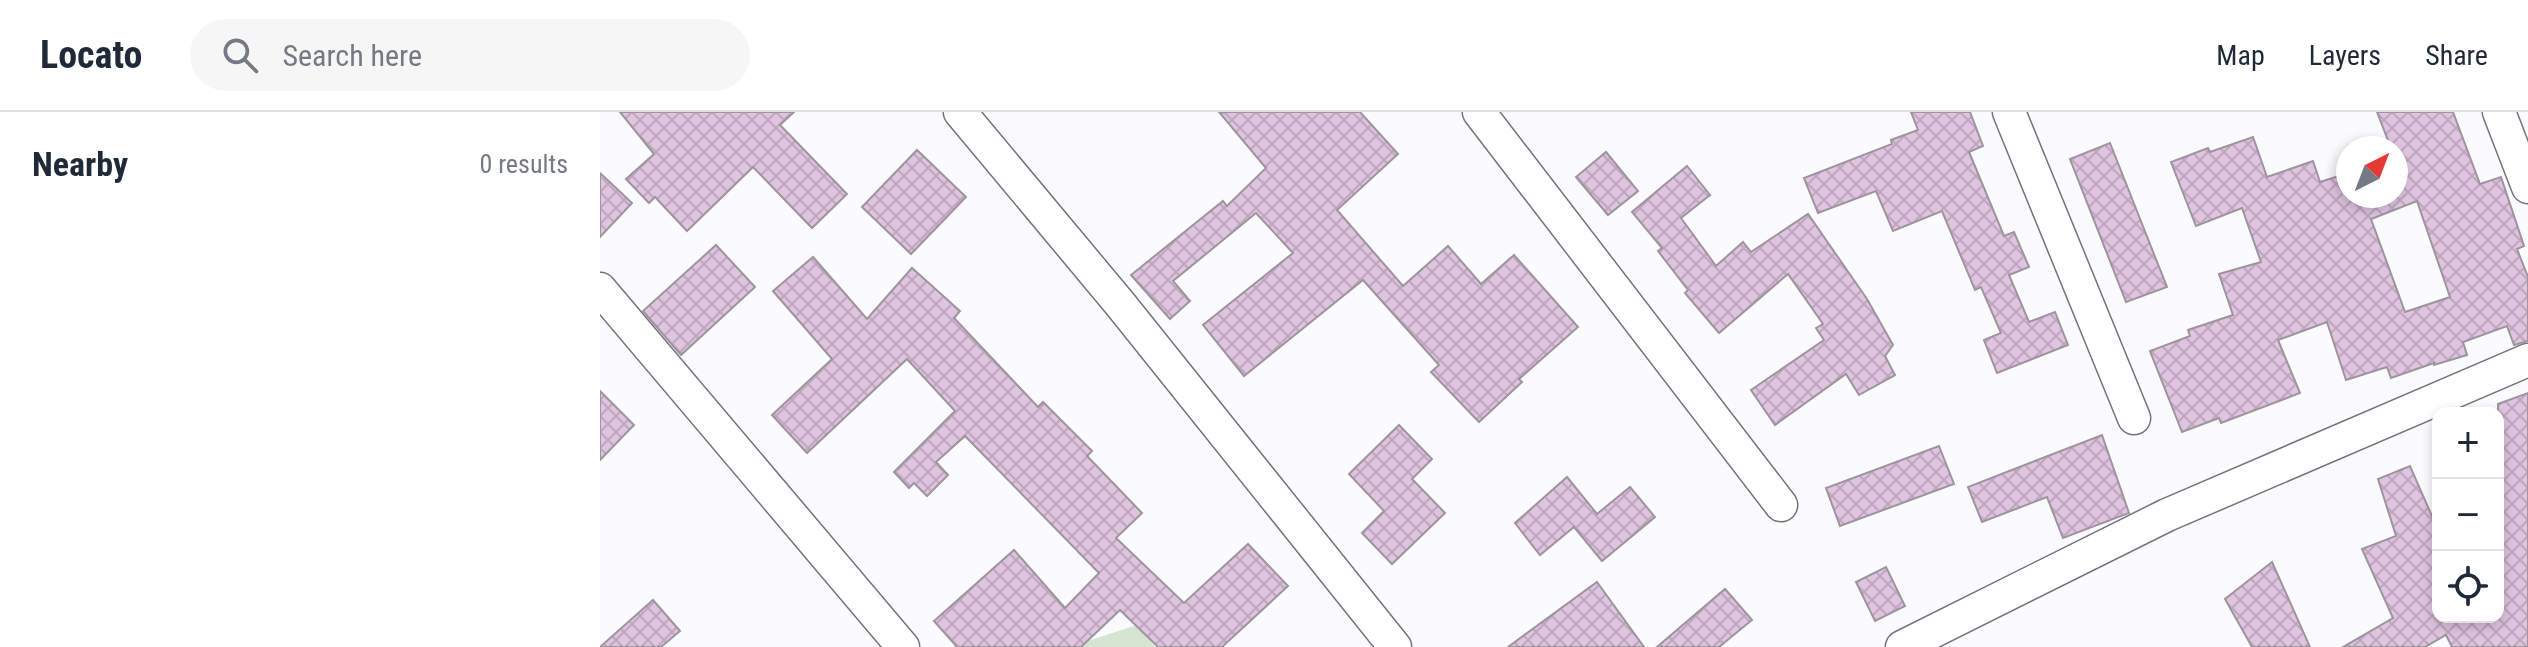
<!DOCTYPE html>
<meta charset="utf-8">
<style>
:root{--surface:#fff;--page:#f6f6f7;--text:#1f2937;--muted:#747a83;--line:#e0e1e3}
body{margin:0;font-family:"Roboto Condensed",sans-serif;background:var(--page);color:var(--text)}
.controls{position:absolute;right:24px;bottom:24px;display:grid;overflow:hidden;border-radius:16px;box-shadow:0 4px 12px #0003}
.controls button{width:72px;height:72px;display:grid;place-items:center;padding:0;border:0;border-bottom:2px solid var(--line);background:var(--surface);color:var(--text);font:40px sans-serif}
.compass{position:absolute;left:1736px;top:24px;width:72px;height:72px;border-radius:50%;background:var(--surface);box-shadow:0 4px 12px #0003;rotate:42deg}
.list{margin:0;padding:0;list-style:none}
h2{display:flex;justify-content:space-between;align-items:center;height:104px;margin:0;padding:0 32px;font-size:34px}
h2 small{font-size:26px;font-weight:400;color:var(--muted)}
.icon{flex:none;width:44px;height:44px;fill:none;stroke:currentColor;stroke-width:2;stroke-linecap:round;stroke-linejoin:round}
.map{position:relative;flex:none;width:1928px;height:535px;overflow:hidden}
header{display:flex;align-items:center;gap:48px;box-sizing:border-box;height:112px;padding:0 40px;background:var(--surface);border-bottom:2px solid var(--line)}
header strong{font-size:38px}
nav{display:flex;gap:44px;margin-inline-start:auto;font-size:28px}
.search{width:560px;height:72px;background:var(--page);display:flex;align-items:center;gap:20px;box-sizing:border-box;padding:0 28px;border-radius:44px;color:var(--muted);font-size:30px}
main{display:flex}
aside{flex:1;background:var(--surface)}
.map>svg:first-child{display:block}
.grass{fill:#d5e5d1}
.building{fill:url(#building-cross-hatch);stroke:#9e949e;stroke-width:2;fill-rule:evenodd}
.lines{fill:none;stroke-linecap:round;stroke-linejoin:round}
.minor-casing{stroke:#74727e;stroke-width:35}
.minor{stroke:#fff;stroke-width:32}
</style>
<header>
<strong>Locato</strong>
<div class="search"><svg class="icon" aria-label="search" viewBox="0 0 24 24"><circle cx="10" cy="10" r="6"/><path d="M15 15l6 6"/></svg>Search here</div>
<nav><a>Map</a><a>Layers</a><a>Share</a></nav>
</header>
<main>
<aside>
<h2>Nearby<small>0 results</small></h2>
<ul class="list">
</ul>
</aside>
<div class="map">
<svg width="1928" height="535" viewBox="0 0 1928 535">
<defs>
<pattern id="building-cross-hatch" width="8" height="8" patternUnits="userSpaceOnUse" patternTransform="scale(2)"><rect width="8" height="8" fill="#dfc4df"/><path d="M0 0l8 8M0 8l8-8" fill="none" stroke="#bea7be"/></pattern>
</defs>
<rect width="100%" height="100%" fill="#fbfbfe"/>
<path class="grass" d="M 537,513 L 555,535 L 469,535 Z"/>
<g class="building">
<path d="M 20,0 L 194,0 L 180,13 L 247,82 L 212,116 L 153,55 L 87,119 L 55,85 L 49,91 L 26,67 L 54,42 Z"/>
<path d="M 619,0 L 760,0 L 798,42 L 737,98 L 803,174 L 848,134 L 881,172 L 914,143 L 978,215 L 919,267 L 922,270 L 879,310 L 831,260 L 839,253 L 763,168 L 644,264 L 603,213 L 693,141 L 656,101 L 573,169 L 590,189 L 570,207 L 531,163 L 623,89 L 627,94 L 666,56 Z"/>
<path d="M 1311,0 L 1370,0 L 1383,34 L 1369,40 L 1404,124 L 1414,120 L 1429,155 L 1409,163 L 1429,210 L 1455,200 L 1468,233 L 1397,261 L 1384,228 L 1401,221 L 1381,175 L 1375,178 L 1342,99 L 1293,119 L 1276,79 L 1218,101 L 1204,66 L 1292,32 L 1291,28 L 1318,18 Z"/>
<path d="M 1777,0 L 1853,0 L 1880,72 L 1901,65 L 1924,134 L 1917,137 L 1928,165 L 1928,229 L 1914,233 L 1907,214 L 1863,230 L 1867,243 L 1834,253 L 1834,251 L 1791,266 L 1787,255 L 1746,268 L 1727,210 L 1678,228 L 1700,281 L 1621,311 L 1619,306 L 1582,320 L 1550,239 L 1590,224 L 1588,218 L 1633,203 L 1619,162 L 1661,150 L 1642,96 L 1596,114 L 1571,50 L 1608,36 L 1610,40 L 1653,25 L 1667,65 L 1713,49 L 1720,70 L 1748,61 L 1748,84 L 1796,84 L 1796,36 L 1791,36 ZM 1817,89 L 1850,185 L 1805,200 L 1771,107 Z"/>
<path d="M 1510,31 L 1567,175 L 1526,190 L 1470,47 Z"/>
<path d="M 317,38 L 366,85 L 311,142 L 262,95 Z"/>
<path d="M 1006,40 L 1038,79 L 1008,103 L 976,65 Z"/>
<path d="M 1087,54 L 1110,83 L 1081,106 L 1116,154 L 1143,130 L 1151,140 L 1208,102 L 1267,187 L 1293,233 L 1285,244 L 1295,263 L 1259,283 L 1246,262 L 1175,313 L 1151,278 L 1224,228 L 1216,216 L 1223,212 L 1188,162 L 1119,221 L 1085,181 L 1088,178 L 1058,139 L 1062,136 L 1032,100 Z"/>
<path d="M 0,61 L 32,91 L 0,125 Z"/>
<path d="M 116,133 L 155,175 L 81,243 L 43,199 Z"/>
<path d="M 213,145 L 267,207 L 312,156 L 360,199 L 354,206 L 438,295 L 443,290 L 492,339 L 487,344 L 542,401 L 516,426 L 584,491 L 648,432 L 688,474 L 622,535 L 558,535 L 520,498 L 481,535 L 357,535 L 334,509 L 414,438 L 465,496 L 499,461 L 365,324 L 336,350 L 348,363 L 327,384 L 314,371 L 309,376 L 294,360 L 355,299 L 307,247 L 207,341 L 172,303 L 232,247 L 173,179 Z"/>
<path d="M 0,279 L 34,313 L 0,348 Z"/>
<path d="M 1928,281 L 1928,535 L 1852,535 L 1846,523 L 1825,535 L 1743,535 L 1793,506 L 1762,437 L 1796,424 L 1778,367 L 1810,354 L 1838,418 L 1838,505 L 1898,505 L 1898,292 Z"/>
<path d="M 799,313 L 832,347 L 812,367 L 845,401 L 792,452 L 762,421 L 784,399 L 749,362 Z"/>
<path d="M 1502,323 L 1529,401 L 1463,426 L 1447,385 L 1382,410 L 1368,375 Z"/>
<path d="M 1339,334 L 1354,372 L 1240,414 L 1226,376 Z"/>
<path d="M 967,365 L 997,402 L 1030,375 L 1055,405 L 1002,449 L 974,415 L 940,443 L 915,411 Z"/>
<path d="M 1672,450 L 1710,535 L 1652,535 L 1625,487 Z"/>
<path d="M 1286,455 L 1305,494 L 1275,509 L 1256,470 Z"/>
<path d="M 997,470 L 1044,535 L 908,535 Z"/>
<path d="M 1125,477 L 1152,508 L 1119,535 L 1057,535 Z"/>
<path d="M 53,488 L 80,519 L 61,535 L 0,535 Z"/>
</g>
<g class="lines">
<defs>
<g id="minor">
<path d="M 360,0 L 521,193 L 795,535"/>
<path d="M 879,0 L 1181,393"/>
<path d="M 1409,0 L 1534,306"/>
<path d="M 1899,0 L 1928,75"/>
<path d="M 0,177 L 303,535"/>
<path d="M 1302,535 L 1567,403 L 1928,248"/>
</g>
</defs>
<use href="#minor" class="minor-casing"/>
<use href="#minor" class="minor"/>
</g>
</svg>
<div class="controls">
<button>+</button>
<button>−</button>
<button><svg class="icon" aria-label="locate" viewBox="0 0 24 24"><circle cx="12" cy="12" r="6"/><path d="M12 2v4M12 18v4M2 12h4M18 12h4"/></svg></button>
</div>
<svg class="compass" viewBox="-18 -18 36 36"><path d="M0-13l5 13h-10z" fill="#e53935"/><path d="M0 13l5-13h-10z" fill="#747a83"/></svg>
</div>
</main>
